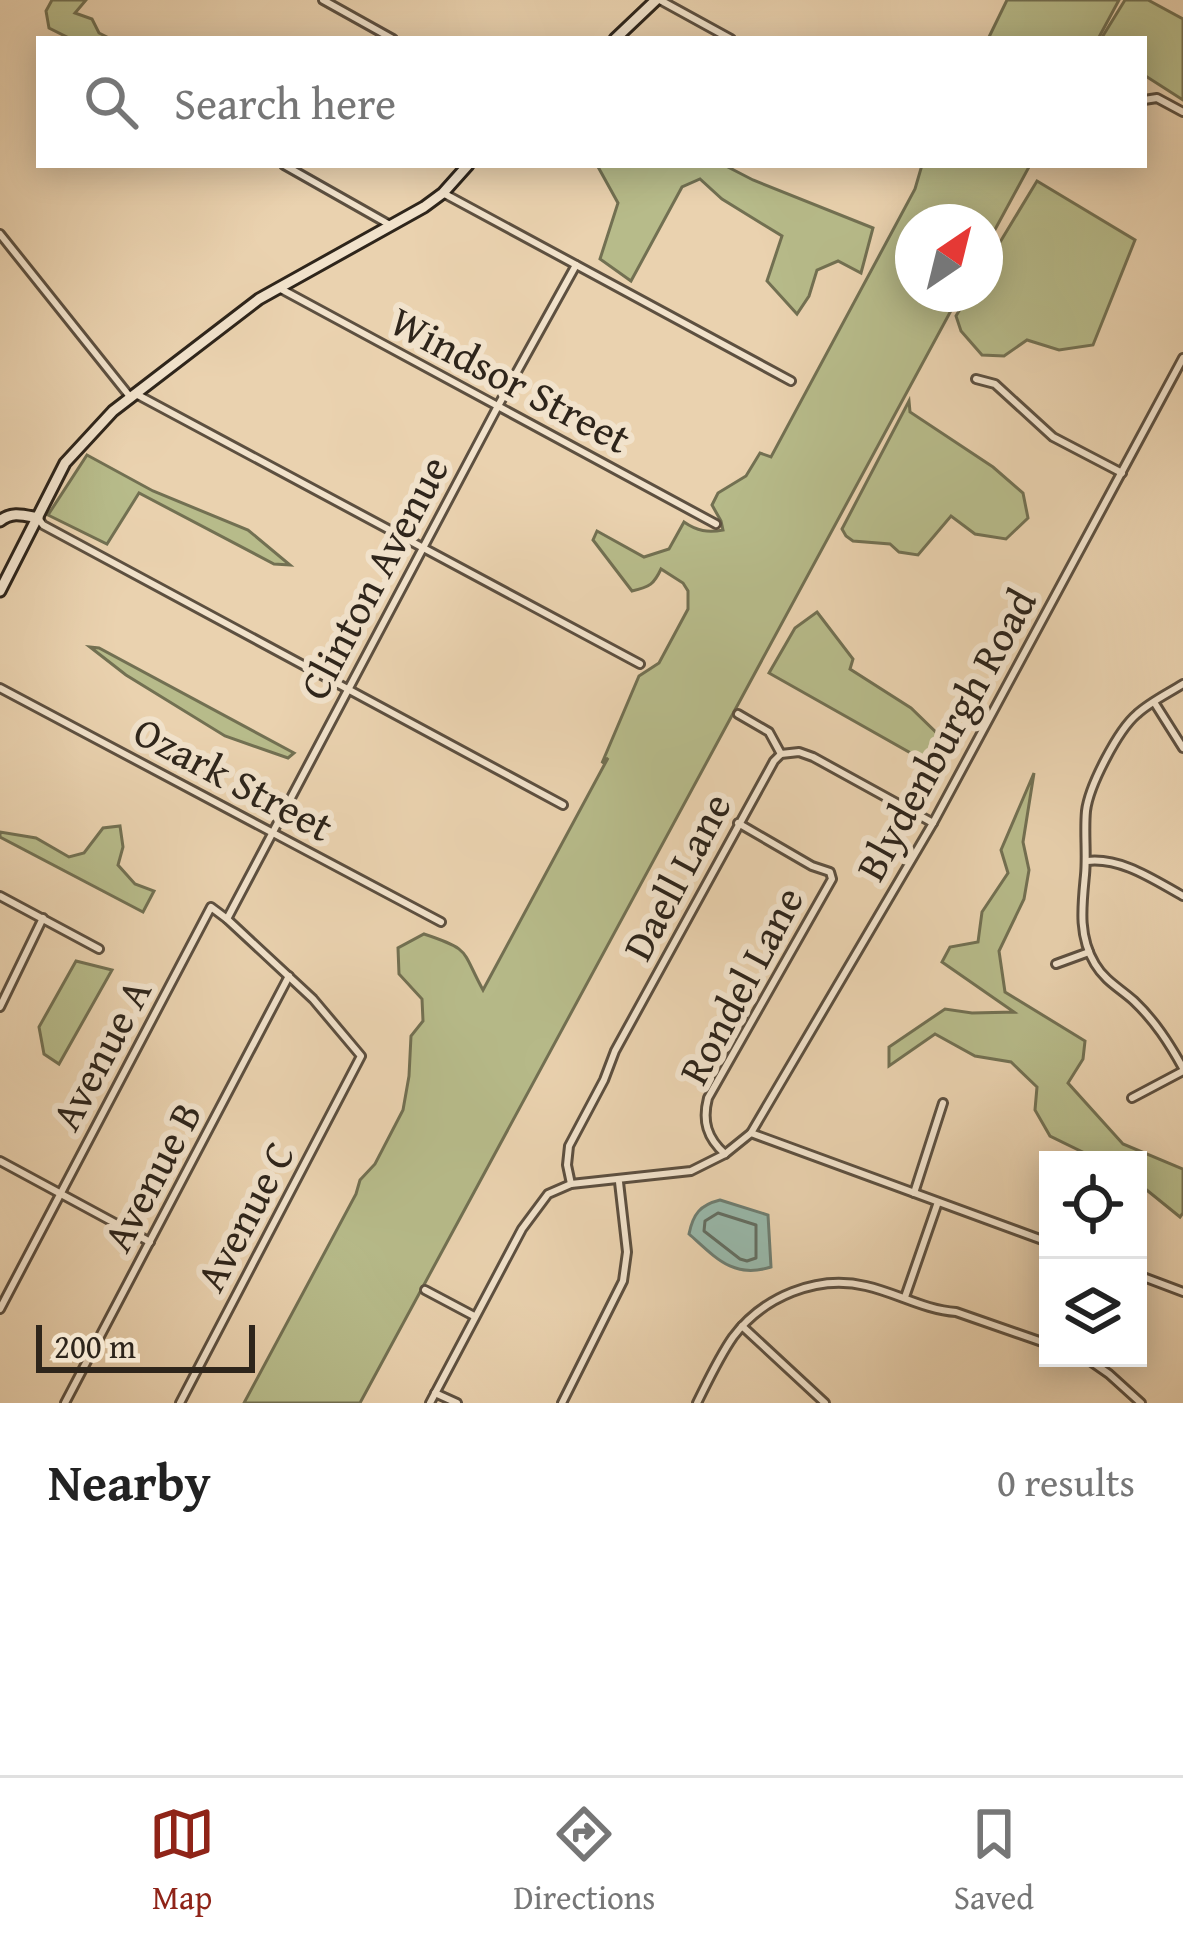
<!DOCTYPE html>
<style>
:root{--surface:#fff;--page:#f6f6f6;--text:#222;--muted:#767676;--line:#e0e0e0;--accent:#8f2418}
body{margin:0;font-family:"Gentium Book Plus",serif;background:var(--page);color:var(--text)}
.controls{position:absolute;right:36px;bottom:36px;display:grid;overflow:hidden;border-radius:0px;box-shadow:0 6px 30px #0003}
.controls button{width:108px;height:108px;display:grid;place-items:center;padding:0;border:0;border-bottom:3px solid var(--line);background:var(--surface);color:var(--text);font:60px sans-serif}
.compass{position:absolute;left:895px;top:204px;width:108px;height:108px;border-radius:50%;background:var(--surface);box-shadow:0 6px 30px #0003;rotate:35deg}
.scale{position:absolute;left:36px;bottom:30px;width:219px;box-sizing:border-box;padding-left:12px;border:6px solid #2e251b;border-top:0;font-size:33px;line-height:42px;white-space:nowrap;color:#2e251b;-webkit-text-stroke:9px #f1e2cb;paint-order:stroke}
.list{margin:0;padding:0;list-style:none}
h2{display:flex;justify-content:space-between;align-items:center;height:156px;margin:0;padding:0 48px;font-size:51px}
h2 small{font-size:39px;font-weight:400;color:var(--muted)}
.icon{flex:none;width:66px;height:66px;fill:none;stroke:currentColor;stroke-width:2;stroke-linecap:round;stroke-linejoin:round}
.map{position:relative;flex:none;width:1183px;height:1403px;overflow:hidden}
.search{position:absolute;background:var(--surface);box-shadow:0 6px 30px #0003;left:36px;right:36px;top:36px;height:132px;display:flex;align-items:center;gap:30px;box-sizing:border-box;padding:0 42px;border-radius:0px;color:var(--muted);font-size:45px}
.sheet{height:372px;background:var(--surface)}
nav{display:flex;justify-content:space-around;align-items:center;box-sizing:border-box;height:168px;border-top:3px solid var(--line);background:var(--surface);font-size:33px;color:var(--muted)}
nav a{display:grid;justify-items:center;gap:6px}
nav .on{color:var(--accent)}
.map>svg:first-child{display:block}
.green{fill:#b7bb8a;stroke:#727052;stroke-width:3}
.water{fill:#98b8aa;stroke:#6e7d71;stroke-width:3}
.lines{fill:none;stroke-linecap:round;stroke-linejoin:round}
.shore{stroke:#636e62;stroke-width:3}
.street-casing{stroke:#5d5040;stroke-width:12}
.secondary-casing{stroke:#2e251b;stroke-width:15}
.street{stroke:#f1e2cb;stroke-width:6}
.secondary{stroke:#f1e2cb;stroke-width:9}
.labels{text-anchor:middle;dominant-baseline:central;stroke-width:12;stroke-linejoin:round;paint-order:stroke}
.street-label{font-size:42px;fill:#2e251b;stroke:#f1e2cb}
</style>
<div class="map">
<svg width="1183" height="1403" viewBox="0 0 1183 1403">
<rect width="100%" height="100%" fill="#ead2af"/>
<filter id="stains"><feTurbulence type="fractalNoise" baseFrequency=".00167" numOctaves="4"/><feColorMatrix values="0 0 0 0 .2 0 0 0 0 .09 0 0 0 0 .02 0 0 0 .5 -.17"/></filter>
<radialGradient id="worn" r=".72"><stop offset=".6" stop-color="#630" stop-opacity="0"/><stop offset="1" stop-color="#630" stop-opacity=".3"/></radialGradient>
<g class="green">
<path d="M 52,0 L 86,0 L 75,13 L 92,19 L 99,33 L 111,39 L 71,39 L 49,28 L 46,11 Z"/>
<path d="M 1007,0 L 1119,0 L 1098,39 L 988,39 Z"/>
<path d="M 1125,0 L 1148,0 L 1183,19 L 1183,100 L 1144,75 L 1144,39 L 1101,39 Z"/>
<path d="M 597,165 L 724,165 L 753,180 L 873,228 L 861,273 L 838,261 L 817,270 L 809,296 L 797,314 L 767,281 L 782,236 L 722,199 L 700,179 L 682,187 L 631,281 L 600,259 L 618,203 Z"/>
<path d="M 922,165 L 1030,165 L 985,248 L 985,222 L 913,222 L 913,294 L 960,294 L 360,1403 L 244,1403 L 356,1194 L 360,1180 L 375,1164 L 403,1110 L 409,1076 L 411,1036 L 423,1021 L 422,999 L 399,974 L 398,948 L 424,934 C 472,950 461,950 483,990 L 608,758 L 602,763 L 639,676 L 659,663 L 688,609 L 688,591 L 683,583 L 661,569 C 654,584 650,587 632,591 L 593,540 L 597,531 L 644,557 L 669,549 L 684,522 C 697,531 708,533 723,530 L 721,521 L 712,505 L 718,493 L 746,476 L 760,453 L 771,457 L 915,189 Z"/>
<path d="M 1037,181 L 1135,240 L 1093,345 L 1059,350 L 1027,340 L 1004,356 L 982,355 L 961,331 L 956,316 L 969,294 L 985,294 L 985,267 Z"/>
<path d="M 909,401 L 910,412 L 993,467 L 1023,493 L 1028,518 L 1006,539 L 975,534 L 951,516 L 918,555 L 899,552 L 890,544 L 853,541 L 846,536 L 842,529 Z"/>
<path d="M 87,455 L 153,491 L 248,530 L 290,565 L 274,564 L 139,493 L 107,544 L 48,515 Z"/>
<path d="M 817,612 L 853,659 L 850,669 L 911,708 L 948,744 L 939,769 L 769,673 L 795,628 Z"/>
<path d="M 90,647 L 99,648 L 294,753 L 288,758 L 225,736 L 126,675 Z"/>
<path d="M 1034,773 L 1023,842 L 1029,870 L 1024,899 L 999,951 L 1005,992 L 1085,1041 L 1083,1059 L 1068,1083 L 1123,1144 L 1183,1169 L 1183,1213 L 1180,1217 L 1138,1183 L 1138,1160 L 1099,1160 L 1050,1136 L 1035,1110 L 1037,1087 L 1011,1062 L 975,1056 L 935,1034 L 889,1066 L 889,1047 L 945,1009 L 972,1013 L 1014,1012 L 942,962 L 950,947 L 978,942 L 982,912 L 1008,873 L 1001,850 Z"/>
<path d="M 120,826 L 123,847 L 118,865 L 135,884 L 154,891 L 143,912 L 0,837 L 0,832 L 36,838 L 69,857 L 84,853 L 103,828 Z"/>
<path d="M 76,961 L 112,970 L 59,1064 L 44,1054 L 39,1027 Z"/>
</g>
<path class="water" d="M 720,1200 L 768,1215 L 771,1267 C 733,1279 716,1258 689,1234 C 693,1214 700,1205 720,1200 Z"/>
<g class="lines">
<path class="shore" d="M 718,1213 L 756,1225 L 756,1258 L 747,1261 L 740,1259 L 704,1231 L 705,1221 Z"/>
<defs>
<g id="street">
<path d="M 323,0 L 393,39"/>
<path d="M 660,0 L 731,39"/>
<path d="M 1144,100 L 1157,98 L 1183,112"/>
<path d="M 284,165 L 390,225"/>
<path d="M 443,193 L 791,381"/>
<path d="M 0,234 L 131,398"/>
<path d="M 281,289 L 716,524"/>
<path d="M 976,379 L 995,384 L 1053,437 L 1122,473"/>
<path d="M 136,394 L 640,664"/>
<path d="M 38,518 L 43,525 L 563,805"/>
<path d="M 1183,684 C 1167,694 1150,702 1137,714 C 1118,730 1089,786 1086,811 C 1084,832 1087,854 1085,875 C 1082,906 1078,936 1095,964 C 1105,981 1121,989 1134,1001 C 1155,1021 1169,1043 1183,1068"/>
<path d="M 0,688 L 441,922"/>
<path d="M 1154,702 L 1183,748"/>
<path d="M 738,714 L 769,732 L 781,754"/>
<path d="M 1087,861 C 1121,857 1154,880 1183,896"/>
<path d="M 0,896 L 99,949"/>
<path d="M 227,919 L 498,406 L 576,265"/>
<path d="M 1056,964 L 1089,952"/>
<path d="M 0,1007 L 43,918"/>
<path d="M 1132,1098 L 1183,1071"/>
<path d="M 751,1133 L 1048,1242"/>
<path d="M 725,1154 C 707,1138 702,1121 708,1098 L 832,879 L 830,872 L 812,866 L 738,823"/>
<path d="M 0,1161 L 150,1242"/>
<path d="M 571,1184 L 567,1165 L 569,1146 L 604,1080 L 615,1051 L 774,761 L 781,754 L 799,752 L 813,757 L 933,823"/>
<path d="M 914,1193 L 943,1103"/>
<path d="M 1138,1275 L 1183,1292"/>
<path d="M 425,1290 L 474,1316"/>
<path d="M 905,1297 L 938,1202"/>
<path d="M 0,1309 L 211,907 L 227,919 L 313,999 L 361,1056 L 180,1403"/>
<path d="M 742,1326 L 825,1403"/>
<path d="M 1086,1358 L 1109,1374 L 1141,1403"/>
<path d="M 435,1393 L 457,1403"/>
<path d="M 65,1403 L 289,976"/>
<path d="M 430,1403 L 522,1229 L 548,1194 L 571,1184 L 691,1171 L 725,1154 L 751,1133 L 933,823 L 1183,358"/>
<path d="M 562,1403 L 623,1281 L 627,1252 L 619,1182"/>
<path d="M 697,1403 C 708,1381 719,1357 733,1337 C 763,1297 817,1274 866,1286 C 897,1293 925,1310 956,1312 L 1048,1344"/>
</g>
<g id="secondary">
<path d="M 615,39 L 656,0"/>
<path d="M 0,521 C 12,511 23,515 38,518"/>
<path d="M 0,591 L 65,463 L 113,411 L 259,299 L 424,207 L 443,193 L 468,165"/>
</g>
</defs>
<use href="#street" class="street-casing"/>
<use href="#secondary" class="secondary-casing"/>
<use href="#street" class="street"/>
<use href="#secondary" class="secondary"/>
</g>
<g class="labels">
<g class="street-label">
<text transform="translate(511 379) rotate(28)">Windsor Street</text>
<text transform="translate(373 577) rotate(-62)">Clinton Avenue</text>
<text transform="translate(945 734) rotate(-61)">Blydenburgh Road</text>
<text transform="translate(234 778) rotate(28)">Ozark Street</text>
<text transform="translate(676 876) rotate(-62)">Daell Lane</text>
<text transform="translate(740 985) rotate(-62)">Rondel Lane</text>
<text transform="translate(100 1054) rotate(-62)">Avenue A</text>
<text transform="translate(151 1176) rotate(-62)">Avenue B</text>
<text transform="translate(244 1216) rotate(-62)">Avenue C</text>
</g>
</g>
<rect width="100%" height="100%" filter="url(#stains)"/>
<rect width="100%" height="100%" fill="url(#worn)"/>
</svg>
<div class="controls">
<button><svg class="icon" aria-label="locate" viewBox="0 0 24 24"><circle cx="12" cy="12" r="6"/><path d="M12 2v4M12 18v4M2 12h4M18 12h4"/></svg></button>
<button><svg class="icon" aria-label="layers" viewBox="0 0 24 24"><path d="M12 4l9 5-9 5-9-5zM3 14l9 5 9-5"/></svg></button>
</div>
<svg class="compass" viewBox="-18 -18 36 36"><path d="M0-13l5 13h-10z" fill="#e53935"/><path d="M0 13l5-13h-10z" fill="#767676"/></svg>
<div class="scale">200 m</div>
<div class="search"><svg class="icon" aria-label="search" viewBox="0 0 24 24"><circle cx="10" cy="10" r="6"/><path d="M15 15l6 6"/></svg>Search here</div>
</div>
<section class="sheet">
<h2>Nearby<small>0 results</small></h2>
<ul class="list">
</ul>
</section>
<nav>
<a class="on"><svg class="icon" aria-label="map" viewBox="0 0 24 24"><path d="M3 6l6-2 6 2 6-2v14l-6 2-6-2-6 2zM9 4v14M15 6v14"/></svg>Map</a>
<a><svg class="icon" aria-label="directions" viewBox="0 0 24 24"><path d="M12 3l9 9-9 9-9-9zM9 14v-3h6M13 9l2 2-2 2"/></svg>Directions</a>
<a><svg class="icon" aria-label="saved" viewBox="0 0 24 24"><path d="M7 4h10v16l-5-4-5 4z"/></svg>Saved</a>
</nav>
